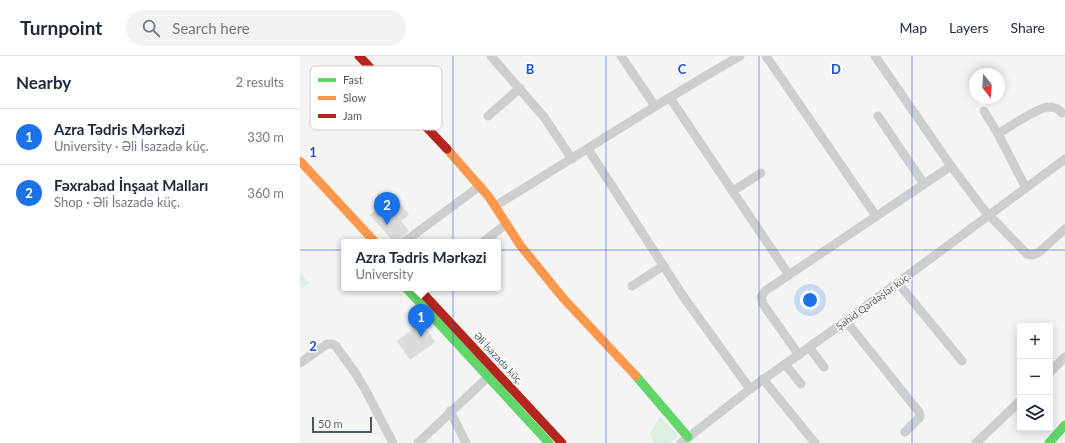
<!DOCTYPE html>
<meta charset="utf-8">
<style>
:root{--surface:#fff;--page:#f2f2f3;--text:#1f2937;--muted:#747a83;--line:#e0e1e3;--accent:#1a73e8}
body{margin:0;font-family:Lato,sans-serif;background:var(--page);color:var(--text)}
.controls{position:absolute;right:12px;bottom:12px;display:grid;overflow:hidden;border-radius:4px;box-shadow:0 2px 10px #0003}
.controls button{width:36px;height:36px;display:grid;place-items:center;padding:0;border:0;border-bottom:1px solid var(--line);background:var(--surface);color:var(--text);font:20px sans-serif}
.compass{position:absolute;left:669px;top:12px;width:36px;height:36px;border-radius:50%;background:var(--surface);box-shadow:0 2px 10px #0003;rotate:163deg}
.scale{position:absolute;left:12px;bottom:10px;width:60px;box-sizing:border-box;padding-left:4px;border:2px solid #4d585e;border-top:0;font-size:11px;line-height:14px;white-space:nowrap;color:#4d585e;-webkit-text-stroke:3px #fff;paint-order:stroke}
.you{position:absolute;left:510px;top:244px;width:14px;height:14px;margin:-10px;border:3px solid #fff;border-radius:50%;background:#1a73e8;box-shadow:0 0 0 6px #1a73e833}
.badge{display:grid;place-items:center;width:26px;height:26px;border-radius:50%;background:var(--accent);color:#fff;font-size:13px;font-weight:700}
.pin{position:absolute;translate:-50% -33px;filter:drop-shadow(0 1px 2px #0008)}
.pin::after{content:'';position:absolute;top:21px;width:14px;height:12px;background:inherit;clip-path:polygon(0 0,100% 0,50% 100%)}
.popup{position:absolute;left:41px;top:183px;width:160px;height:52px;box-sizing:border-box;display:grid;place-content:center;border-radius:4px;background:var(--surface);filter:drop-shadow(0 1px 3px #0005);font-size:13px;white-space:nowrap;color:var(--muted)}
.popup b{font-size:15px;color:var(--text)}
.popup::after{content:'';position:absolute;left:50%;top:100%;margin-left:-8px;border:8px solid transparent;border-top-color:var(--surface)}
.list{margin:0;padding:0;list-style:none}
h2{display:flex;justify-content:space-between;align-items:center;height:52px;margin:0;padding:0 16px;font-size:17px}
h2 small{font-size:13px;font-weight:400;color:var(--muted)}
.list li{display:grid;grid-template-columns:26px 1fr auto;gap:12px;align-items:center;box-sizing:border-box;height:56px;padding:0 16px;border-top:1px solid var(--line)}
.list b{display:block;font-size:15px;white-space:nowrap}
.list p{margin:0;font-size:13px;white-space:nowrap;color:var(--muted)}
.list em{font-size:13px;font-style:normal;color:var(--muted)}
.icon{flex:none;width:22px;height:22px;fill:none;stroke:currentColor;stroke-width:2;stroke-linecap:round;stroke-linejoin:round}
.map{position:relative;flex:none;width:765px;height:387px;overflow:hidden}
header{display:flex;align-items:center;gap:24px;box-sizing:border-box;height:56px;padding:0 20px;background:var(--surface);border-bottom:1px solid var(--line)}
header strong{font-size:19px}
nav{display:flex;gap:22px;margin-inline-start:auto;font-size:14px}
.search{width:280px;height:36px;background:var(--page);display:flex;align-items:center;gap:10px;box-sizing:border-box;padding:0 14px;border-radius:22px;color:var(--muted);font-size:15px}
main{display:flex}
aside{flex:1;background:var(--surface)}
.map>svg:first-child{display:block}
.green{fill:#dcefe1}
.building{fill:#dadcdc;stroke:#e6e6e6}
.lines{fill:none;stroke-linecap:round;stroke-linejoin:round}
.street{stroke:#cccecf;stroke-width:9}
.fast{stroke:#63d668;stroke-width:9}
.slow{stroke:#ff974d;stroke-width:9}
.jam{stroke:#b3261e;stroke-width:9}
.grid{fill:none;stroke:#1d4ed8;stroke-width:1;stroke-opacity:0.55}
.labels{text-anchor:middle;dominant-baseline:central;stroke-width:3;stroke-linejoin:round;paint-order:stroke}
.street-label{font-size:10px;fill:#4d585e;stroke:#fff}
.key{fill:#fff;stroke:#cacdcf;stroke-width:1}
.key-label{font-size:11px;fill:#4d585e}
.grid-label{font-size:13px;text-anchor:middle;font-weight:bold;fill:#1d4ed8;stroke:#fff;stroke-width:3;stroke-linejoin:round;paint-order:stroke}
</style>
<header>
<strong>Turnpoint</strong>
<div class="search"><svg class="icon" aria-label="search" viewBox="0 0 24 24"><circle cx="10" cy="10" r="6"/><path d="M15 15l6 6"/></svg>Search here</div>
<nav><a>Map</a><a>Layers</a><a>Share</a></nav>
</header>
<main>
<aside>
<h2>Nearby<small>2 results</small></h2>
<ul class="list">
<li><span class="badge">1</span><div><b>Azra Tədris Mərkəzi</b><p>University · Əli İsazadə küç.</p></div><em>330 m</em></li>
<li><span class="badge">2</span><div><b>Fəxrabad İnşaat Malları</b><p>Shop · Əli İsazadə küç.</p></div><em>360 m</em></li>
</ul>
</aside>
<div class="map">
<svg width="765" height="387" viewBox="0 0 765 387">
<rect width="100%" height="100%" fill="#f4f4f4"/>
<g class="green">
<path d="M 0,217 L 9,227 L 0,233 Z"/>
<path d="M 360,360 L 378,380 L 370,387 L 354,387 L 350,378 Z"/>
</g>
<g class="building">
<path d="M 92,139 L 109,158 L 101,165 L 109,175 L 96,186 L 94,186 L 70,159 Z"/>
<path d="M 122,267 L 135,286 L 110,304 L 97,285 Z"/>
</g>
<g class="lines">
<g class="street">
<path d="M 191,0 L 244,61 L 272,103"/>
<path d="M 321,0 L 355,50"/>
<path d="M 466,0 L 576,160"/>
<path d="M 575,0 L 651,110 L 684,154 L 727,198 L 732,199 L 738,197 L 765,173"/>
<path d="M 370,42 L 489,219"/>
<path d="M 684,55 L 698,78 L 726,132"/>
<path d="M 188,60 L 220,32"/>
<path d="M 578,60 L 624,128"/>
<path d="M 698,78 C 709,71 737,52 748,51 C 753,51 759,53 762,57"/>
<path d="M 288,93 L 383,240 L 450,333"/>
<path d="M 433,135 L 461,117"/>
<path d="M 195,150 C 277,100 357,47 440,0"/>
<path d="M 104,186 L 180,130"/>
<path d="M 183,186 L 206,168"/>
<path d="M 598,227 L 662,305"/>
<path d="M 332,230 L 363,210"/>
<path d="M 546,265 L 619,356 L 620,361 L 605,376"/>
<path d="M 509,291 L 524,311"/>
<path d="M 499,299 L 463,248 L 461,241 L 465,235 L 651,110"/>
<path d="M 0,307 L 27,288 L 32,288 L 35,289 L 56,318 L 66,335 L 93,387"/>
<path d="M 485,308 L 501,328"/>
<path d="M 750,316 L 765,301"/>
<path d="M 463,323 L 515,387"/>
<path d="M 150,355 L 166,387"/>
<path d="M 118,387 L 188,321"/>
<path d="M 381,387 L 450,333 L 546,265 L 765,103"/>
<path d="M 676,387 L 720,345"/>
</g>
<g class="fast">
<path d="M 106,232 L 249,387"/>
<path d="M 336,320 L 388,381"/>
<path d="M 749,387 L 765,369"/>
</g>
<g class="slow">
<path d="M 147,93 L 189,141 L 220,189 L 263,242 L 336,320"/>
<path d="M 0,105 L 75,186"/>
</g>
<g class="jam">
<path d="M 59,0 L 147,93"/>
<path d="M 118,232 L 262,387"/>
</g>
</g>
<path class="grid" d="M 153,0 L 153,387M 306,0 L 306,387M 459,0 L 459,387M 612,0 L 612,387M 0,194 L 765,194"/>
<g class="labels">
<g class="street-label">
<text transform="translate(573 245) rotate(-36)">Şəhid Qardaşlar küç.</text>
<text transform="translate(199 302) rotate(47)">Əli İsazadə küç.</text>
</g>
</g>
<rect x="10" y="10" width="132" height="64" rx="6" class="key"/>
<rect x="18" y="22" width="18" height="4" fill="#63d668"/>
<rect x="18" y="40" width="18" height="4" fill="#ff974d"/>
<rect x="18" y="58" width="18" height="4" fill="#b3261e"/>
<g class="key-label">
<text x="43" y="28">Fast</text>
<text x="43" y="46">Slow</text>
<text x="43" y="64">Jam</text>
</g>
<g class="grid-label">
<text x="230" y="18">B</text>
<text x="382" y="18">C</text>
<text x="536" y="18">D</text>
<text x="13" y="101">1</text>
<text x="13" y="295">2</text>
</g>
</svg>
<div class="controls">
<button>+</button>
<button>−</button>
<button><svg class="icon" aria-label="layers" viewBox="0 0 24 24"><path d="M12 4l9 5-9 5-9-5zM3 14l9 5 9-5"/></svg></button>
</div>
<svg class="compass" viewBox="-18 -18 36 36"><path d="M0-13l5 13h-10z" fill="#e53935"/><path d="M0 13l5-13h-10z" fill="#747a83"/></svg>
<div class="scale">50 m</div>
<div class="you"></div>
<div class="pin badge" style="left:121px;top:281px">1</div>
<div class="popup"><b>Azra Tədris Mərkəzi</b>University</div>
<div class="pin badge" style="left:87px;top:169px">2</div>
</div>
</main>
